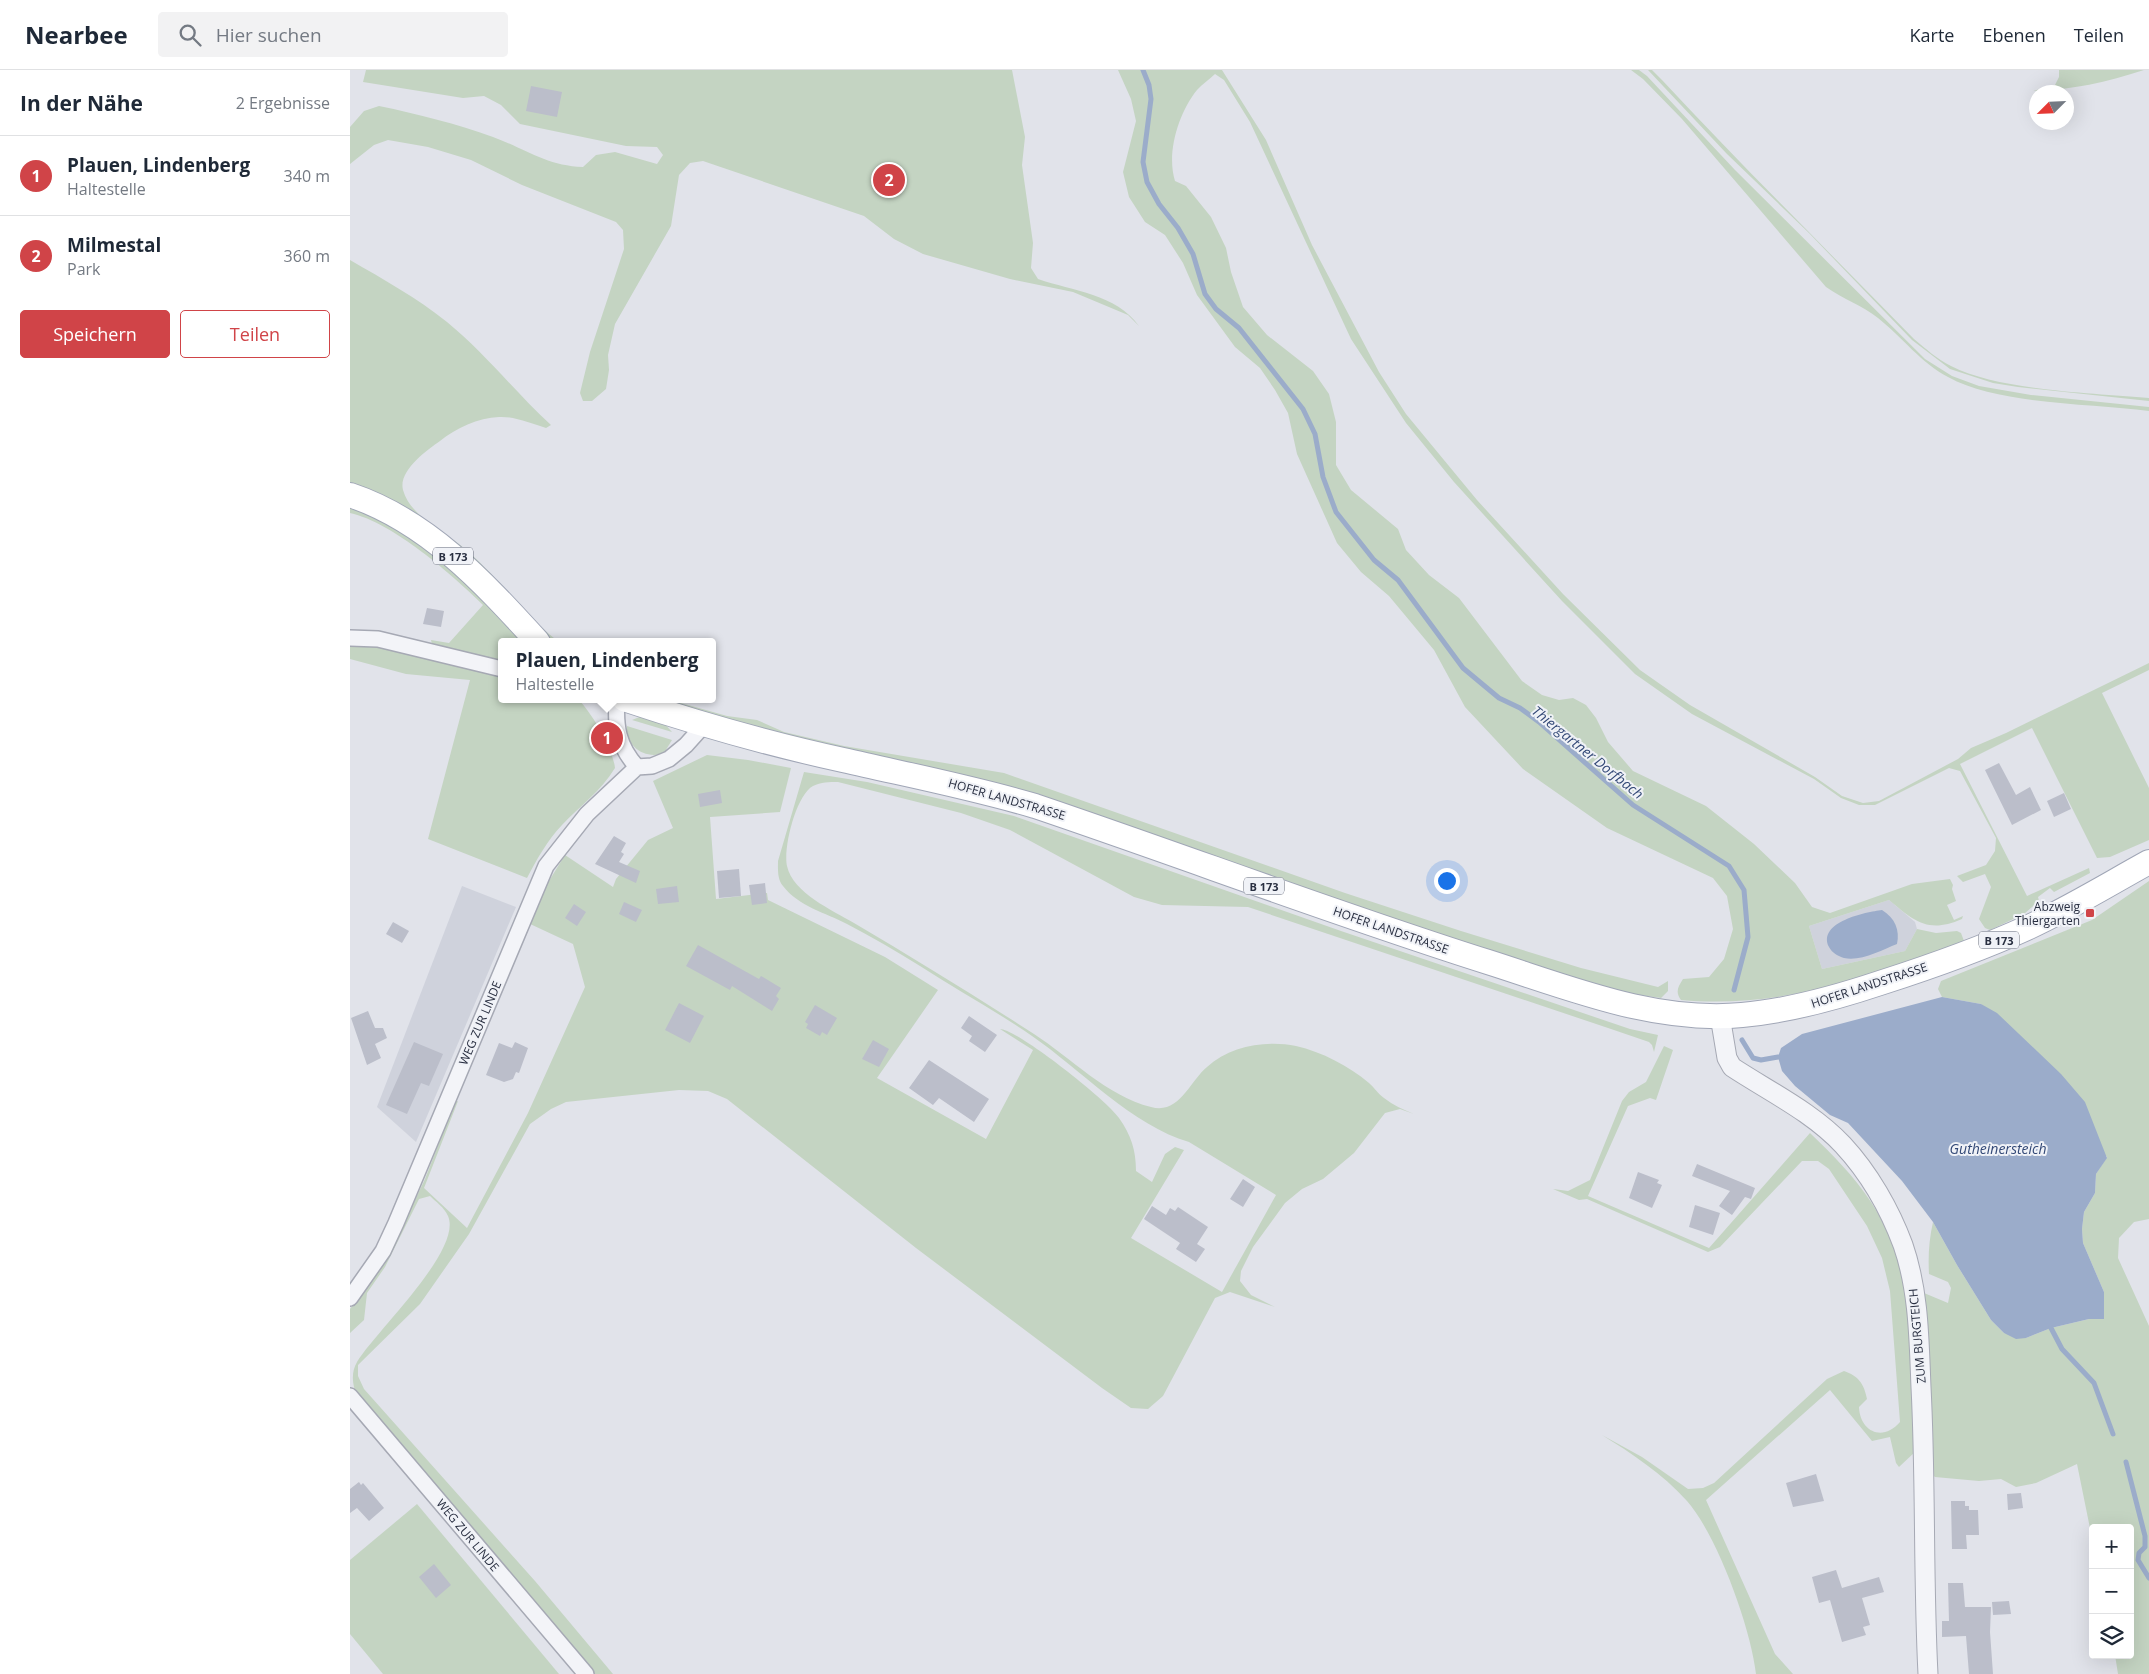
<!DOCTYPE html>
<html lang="de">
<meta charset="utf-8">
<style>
:root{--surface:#fff;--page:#f2f2f3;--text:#1f2937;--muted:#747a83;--line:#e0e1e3;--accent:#d04448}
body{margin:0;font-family:"Open Sans",sans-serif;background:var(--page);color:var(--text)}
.controls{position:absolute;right:15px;bottom:15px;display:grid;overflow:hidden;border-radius:5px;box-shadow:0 5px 20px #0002}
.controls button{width:45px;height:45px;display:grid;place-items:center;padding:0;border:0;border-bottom:1px solid var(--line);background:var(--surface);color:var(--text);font:25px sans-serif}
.compass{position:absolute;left:1679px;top:15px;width:45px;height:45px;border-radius:50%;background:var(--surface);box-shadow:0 5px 20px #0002;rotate:246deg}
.you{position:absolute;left:1096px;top:810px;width:18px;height:18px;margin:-12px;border:4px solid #fff;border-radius:50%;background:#1a73e8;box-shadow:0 0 0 8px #1a73e833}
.badge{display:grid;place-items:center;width:32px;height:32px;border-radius:50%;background:var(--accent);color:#fff;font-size:16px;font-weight:700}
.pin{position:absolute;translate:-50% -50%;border:2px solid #fff;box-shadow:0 1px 5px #0006}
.popup{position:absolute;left:148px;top:568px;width:218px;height:65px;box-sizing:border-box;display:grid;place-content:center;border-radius:5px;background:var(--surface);filter:drop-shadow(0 1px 4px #0005);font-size:16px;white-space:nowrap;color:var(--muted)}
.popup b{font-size:19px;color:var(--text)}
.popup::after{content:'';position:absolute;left:50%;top:100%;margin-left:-10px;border:10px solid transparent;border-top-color:var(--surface)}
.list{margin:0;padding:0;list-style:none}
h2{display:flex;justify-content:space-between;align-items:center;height:65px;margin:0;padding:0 20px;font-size:21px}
h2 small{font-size:16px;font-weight:400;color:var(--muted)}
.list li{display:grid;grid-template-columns:32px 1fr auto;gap:15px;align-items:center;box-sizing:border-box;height:80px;padding:0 20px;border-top:1px solid var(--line)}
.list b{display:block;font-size:19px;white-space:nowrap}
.list p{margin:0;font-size:16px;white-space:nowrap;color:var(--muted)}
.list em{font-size:16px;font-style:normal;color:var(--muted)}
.actions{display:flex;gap:10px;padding:15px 20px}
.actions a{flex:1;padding:11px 0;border:1px solid var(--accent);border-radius:5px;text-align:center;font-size:18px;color:var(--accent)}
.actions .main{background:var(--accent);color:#fff}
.icon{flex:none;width:28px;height:28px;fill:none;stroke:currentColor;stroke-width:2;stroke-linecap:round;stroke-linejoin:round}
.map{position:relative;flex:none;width:1799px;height:1604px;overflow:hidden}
header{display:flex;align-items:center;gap:30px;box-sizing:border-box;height:70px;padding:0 25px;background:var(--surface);border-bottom:1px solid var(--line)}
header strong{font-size:24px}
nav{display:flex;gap:28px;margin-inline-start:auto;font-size:18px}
.search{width:350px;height:45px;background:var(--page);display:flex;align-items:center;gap:12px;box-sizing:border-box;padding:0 18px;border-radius:5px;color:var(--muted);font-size:19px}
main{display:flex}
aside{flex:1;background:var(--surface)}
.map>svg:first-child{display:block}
.built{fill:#cfd2dc}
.green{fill:#c4d4c2}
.water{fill:#9bacca}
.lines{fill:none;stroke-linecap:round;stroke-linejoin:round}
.stream{stroke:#9bacca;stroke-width:5}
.building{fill:#bbbeca}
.minor-casing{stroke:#a6a9b4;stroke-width:18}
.tertiary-casing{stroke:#a6a9b4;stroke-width:21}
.primary-casing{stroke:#a0a6b6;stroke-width:26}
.minor{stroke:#f3f4f8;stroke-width:15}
.tertiary{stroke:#f3f4f8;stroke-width:19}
.primary{stroke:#fff;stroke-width:24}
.poi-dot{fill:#d04448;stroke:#f0f2f7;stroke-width:2}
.labels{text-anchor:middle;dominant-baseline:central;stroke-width:4;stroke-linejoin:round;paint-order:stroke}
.shield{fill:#f0f2f7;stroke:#656a78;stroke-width:1}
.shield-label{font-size:11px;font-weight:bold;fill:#292f41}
.street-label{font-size:12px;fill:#292f41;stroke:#f0f2f7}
.poi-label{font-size:12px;fill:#292f41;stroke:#f0f2f7;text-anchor:end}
.water-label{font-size:14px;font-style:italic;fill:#324876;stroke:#f0f2f7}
</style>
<header>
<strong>Nearbee</strong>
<div class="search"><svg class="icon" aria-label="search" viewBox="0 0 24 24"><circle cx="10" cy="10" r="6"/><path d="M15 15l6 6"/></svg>Hier suchen</div>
<nav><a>Karte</a><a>Ebenen</a><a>Teilen</a></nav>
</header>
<main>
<aside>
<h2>In der Nähe<small>2 Ergebnisse</small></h2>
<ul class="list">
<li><span class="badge">1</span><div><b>Plauen, Lindenberg</b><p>Haltestelle</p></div><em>340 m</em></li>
<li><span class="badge">2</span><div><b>Milmestal</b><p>Park</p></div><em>360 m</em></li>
</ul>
<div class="actions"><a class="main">Speichern</a><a>Teilen</a></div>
</aside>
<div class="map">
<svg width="1799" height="1604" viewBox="0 0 1799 1604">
<rect width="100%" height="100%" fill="#e1e3ea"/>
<g class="built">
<path d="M 112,816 L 166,837 L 66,1072 L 27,1037 Z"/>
<path d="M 1539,830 L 1565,852 L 1567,859 L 1555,881 L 1472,899 L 1459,856 Z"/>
</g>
<g class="green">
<path d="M 16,0 L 662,0 L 675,67 L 672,95 L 683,173 L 681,198 L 688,209 C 723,221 766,224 789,256 L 778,245 L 723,222 L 660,209 L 573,184 L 544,169 L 514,146 L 353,91 L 340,93 L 329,105 L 321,156 L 265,254 L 258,285 L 259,300 L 256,319 L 242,331 L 233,331 L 230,323 L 240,282 L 274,179 L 273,160 L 266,152 L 172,115 L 121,90 L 78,77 L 38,70 L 24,75 L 0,94 L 0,57 L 14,41 L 29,36 C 68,44 107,54 143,67 C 176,79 197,96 233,97 L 246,85 L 265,82 L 307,94 L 313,85 L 307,77 L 276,76 L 170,54 L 151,35 L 134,26 L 113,28 L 13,12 Z"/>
<path d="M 768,0 L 872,0 L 916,70 L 962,175 L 1029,302 L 1056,344 L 1127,430 L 1213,524 L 1290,600 L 1340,635 L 1465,707 L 1492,726 L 1513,733 L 1529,731 L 1608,689 L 1621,678 L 1656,663 L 1799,593 L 1799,600 L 1752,623 L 1799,718 L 1799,770 L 1760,787 L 1747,788 L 1682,658 L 1610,694 L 1677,826 L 1739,798 L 1740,803 L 1704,822 L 1700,818 L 1688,827 L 1689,831 L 1674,844 L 1640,860 L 1635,858 L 1629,849 L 1641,817 L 1635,804 L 1613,812 L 1607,806 L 1636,795 L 1645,781 L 1646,768 L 1610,701 L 1599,698 L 1525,735 L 1509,735 L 1491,728 L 1464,709 L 1342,644 L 1285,604 L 1212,531 L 1104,412 L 1056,353 L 1001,269 L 900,52 L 874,10 L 865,4 C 860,9 852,14 847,20 C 829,42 816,83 825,111 L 836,116 L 861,147 L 876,178 L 881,202 L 893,237 L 917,265 L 963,301 L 979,324 L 986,352 L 986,395 L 1001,420 L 1048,459 L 1056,480 L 1079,505 L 1109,528 L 1172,611 L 1192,625 L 1209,630 L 1223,628 L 1236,635 L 1246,648 L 1258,672 L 1283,701 L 1356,736 L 1404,774 L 1445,813 L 1462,837 L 1480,843 L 1562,814 L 1600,809 L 1603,815 L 1602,819 L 1606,831 L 1597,835 L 1604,850 L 1613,846 L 1612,849 C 1578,864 1564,851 1539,830 L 1459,856 L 1472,899 L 1555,881 L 1567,859 L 1586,863 L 1607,861 L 1611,863 L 1614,871 L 1611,875 C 1519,907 1430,939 1331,930 C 1325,922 1328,917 1333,909 L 1359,907 L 1374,889 L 1383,859 L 1377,826 L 1363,808 L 1257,758 L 1173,699 L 1115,637 L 1084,580 L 1039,526 L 1011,502 L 987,473 L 947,384 L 938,343 L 925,320 L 910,298 L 885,277 L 847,225 L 833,193 L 815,165 L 795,152 L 779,127 L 773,102 L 786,51 L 781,29 Z"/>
<path d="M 1281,0 L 1289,0 L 1297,6 L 1385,100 L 1575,289 L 1602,306 L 1629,316 L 1681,325 L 1799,337 L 1799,341 C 1741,333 1648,335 1598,307 C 1571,293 1552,267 1528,248 C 1513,236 1493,229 1476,217 L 1332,49 L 1293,9 Z"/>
<path d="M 1298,0 L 1302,0 L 1312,10 C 1394,98 1480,183 1564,269 C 1576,279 1587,289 1601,296 C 1650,321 1743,323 1799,328 L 1799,331 L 1668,317 L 1643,313 L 1600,299 L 1562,270 L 1459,163 L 1377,84 Z"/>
<path d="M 1709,0 L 1794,0 C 1757,12 1722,20 1683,21 L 1705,15 L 1709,7 Z"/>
<path d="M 0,190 C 33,209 67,228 97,252 C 135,283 165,322 201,355 L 196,358 C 182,354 164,346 149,347 C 128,348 106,358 90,371 C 77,380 48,401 53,420 C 60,445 90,459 109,474 C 146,503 172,544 209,572 L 200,572 L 0,420 Z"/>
<path d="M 0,435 L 62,466 L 95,491 L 174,572 L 152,572 L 152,596 L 83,578 L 81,570 L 99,573 L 133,535 C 103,505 42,452 0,443 Z"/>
<path d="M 0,571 L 63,581 L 152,608 L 152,629 L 228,629 C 242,643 263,679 265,698 C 251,721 230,736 212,755 C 197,771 187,789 177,808 L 78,769 L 120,610 L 56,604 L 0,589 Z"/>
<path d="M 298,629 L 317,629 L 377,646 L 407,650 L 434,662 L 494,676 L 654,703 L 995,823 L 1111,861 L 1231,898 L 1308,917 L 1318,911 L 1318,921 L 1311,928 L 1276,923 L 1234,913 L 536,691 Z"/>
<path d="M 292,646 L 313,652 L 322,662 L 282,650 Z"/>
<path d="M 277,656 L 322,670 L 314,683 C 296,690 275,677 277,656 Z"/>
<path d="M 357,685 L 398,690 L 441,698 L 430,742 L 360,747 L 366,829 L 417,823 L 418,830 L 535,887 L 588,920 L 527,1008 L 636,1069 L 683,980 L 650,959 C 667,959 758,1031 769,1048 C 781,1065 786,1080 786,1101 L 802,1112 L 815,1084 L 825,1077 L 834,1080 L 781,1168 L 872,1222 L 926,1125 L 839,1072 C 783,1056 730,999 682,966 C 646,941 607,920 570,896 C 546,881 522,867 497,854 C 476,843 448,836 433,816 C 427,809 428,799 428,791 L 454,702 L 517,712 L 664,746 L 991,861 L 1280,959 L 1308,965 L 1304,982 L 1302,975 L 1299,972 L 1261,959 L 898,837 L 812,835 L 784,827 L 660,760 L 611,743 L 488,712 C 479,712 471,712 463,716 C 446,725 433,778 437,796 C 443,823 482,840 504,853 C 565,889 625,926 684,964 C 721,988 757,1026 801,1037 C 829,1045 840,1011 857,997 C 880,976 916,970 946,976 C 972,982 999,996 1019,1013 C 1024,1017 1028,1024 1034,1028 C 1043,1035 1054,1040 1064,1044 L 1050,1039 L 1035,1043 L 1004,1083 L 973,1109 L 952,1119 L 935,1133 L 903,1177 L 891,1201 L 890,1211 L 901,1225 L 925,1237 L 880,1222 L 865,1228 L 813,1326 L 798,1339 L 781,1338 L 752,1318 L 566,1178 L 377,1029 L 358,1021 L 329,1020 L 216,1032 L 201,1039 L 180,1054 L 119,1164 L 70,1234 L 8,1295 L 8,1306 L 14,1319 L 185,1511 L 263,1604 L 243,1604 L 7,1325 C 2,1315 1,1302 7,1292 C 25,1262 113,1180 98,1146 C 94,1137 86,1132 80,1126 L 69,1129 L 35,1197 L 17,1223 L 14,1250 L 0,1263 L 0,1239 L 33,1194 L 44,1174 L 75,1109 L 105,1032 L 108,1031 L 74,1118 L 117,1158 L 178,1043 L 235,917 L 223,874 L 178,853 L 194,819 L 215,785 L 263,817 L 266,809 L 298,770 L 323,758 L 303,711 Z"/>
<path d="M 1799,811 L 1799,1149 L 1784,1152 L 1769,1168 L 1768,1188 L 1799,1256 L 1799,1604 L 1768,1604 L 1765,1585 L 1780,1585 L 1780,1458 L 1743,1458 L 1743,1473 L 1727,1394 L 1686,1413 L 1666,1417 L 1651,1409 L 1629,1411 L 1585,1407 L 1582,1404 L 1580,1305 L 1573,1226 L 1574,1223 L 1598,1233 L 1601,1218 L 1598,1212 L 1579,1204 C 1578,1186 1579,1170 1583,1152 L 1607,1195 L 1641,1250 L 1654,1263 L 1676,1268 L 1701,1258 L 1739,1249 L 1754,1222 L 1733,1173 L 1732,1159 L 1734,1142 L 1745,1123 L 1746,1104 L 1757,1087 L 1631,934 L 1592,927 L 1588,919 L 1591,911 L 1742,850 Z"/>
<path d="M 1314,976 L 1323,980 L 1306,1030 L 1300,1028 L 1278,1036 L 1238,1126 L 1359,1178 L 1460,1063 C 1482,1084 1504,1106 1521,1132 C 1568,1205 1562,1297 1566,1381 L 1549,1397 L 1546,1393 L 1540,1367 L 1522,1371 L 1480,1320 L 1356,1430 L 1425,1584 L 1443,1604 L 1406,1604 C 1401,1558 1367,1465 1337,1431 C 1313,1404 1281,1383 1252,1365 L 1292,1387 L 1338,1419 L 1353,1418 L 1364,1413 L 1477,1309 L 1494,1301 C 1508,1306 1514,1313 1517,1329 L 1509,1337 C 1510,1362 1533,1372 1550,1352 L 1540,1221 L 1532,1188 L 1517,1156 L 1479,1099 L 1468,1091 L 1452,1091 L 1370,1177 L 1358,1182 L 1237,1129 L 1229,1130 L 1203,1119 L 1218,1121 L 1240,1110 L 1272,1031 L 1279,1022 L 1296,1012 Z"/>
<path d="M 67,1434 L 209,1604 L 33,1604 L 0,1564 L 0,1490 Z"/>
</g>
<g class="water">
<path d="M 1532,840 C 1545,848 1550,860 1547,874 C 1532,880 1510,892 1494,888 C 1488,886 1482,883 1479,877 C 1467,852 1516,842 1532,840 Z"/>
<path d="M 1592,927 L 1631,934 L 1647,943 L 1711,1004 L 1735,1032 L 1757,1088 L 1746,1104 L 1745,1123 L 1734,1142 L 1732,1159 L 1733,1173 L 1754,1222 L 1754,1249 L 1739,1249 L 1701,1258 L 1676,1268 L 1666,1269 L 1654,1263 L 1641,1250 L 1607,1195 L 1583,1152 L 1552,1111 L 1498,1053 L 1480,1045 L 1445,1016 L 1432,1001 L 1428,987 L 1431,978 L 1452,964 Z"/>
</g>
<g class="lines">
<g class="stream">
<path d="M 793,0 L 799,15 L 801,29 L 793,92 L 797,112 L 809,134 L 828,158 L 843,184 L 855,224 L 866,239 L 889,258 L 953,339 L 965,364 L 973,407 L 986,442 L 1024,490 L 1048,510 L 1113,598 L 1149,628 L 1170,638 L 1189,652 L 1283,735 L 1379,796 L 1394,820 L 1398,867 L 1384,920"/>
<path d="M 1392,970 L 1403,988 L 1411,990 L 1428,987"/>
<path d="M 1701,1258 L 1712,1279 L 1744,1313 L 1763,1364"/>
<path d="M 1776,1392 L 1795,1466 L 1795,1477 L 1789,1483 L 1788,1490 L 1799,1508"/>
</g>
</g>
<g class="building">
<path d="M 181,16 L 212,22 L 207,47 L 176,41 Z"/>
<path d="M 77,538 L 94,541 L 91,557 L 73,554 Z"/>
<path d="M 1649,693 L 1666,725 L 1680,717 L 1691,740 L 1662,755 L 1635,700 Z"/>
<path d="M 370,720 L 372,733 L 350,737 L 348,724 Z"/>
<path d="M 1714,723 L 1721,739 L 1704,747 L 1697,731 Z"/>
<path d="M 264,766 L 276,773 L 271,782 L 274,784 L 269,792 L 290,801 L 286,813 L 245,794 Z"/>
<path d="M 389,799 L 391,826 L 369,828 L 367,801 Z"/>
<path d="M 415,813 L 417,833 L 402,835 L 399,815 Z"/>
<path d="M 327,816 L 329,832 L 308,834 L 306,819 Z"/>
<path d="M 274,832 L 292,840 L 286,852 L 269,844 Z"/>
<path d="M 224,834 L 236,842 L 227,856 L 215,848 Z"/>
<path d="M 43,852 L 59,861 L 52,873 L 36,864 Z"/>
<path d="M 348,875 L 409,909 L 411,906 L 431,918 L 426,926 L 429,929 L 422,941 L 382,916 L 380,920 L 336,896 Z"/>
<path d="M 329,933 L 354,946 L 340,973 L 315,960 Z"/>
<path d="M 465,935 L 487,948 L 477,965 L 472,962 L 470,966 L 456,958 L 458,954 L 455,952 Z"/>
<path d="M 18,941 L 25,958 L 33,958 L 37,968 L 25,974 L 31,988 L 17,995 L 1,948 Z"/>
<path d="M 619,946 L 647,965 L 635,982 L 619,971 L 622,966 L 611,958 Z"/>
<path d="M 523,970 L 539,979 L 529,997 L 512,989 Z"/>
<path d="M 64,972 L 93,984 L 79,1016 L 71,1013 L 57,1044 L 36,1035 Z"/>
<path d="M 165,972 L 178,978 L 169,1003 L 166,1002 L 163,1009 L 154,1012 L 136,1005 L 149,973 L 162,978 Z"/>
<path d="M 579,990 L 639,1029 L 624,1052 L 589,1028 L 583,1035 L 559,1018 Z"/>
<path d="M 1347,1094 L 1405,1118 L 1401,1129 L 1395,1127 L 1382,1145 L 1369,1136 L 1380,1121 L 1342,1106 Z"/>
<path d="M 1288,1102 L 1309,1110 L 1307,1113 L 1312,1115 L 1302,1138 L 1279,1128 Z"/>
<path d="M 893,1109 L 905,1117 L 893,1137 L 880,1129 Z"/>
<path d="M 1345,1135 L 1370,1143 L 1363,1165 L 1339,1157 Z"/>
<path d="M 802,1136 L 816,1145 L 820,1138 L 825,1141 L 828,1137 L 858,1157 L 847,1174 L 855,1179 L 846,1192 L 826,1179 L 830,1173 L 794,1149 Z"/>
<path d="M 1466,1404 L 1474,1431 L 1443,1437 L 1436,1413 Z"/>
<path d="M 9,1412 L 11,1415 L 13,1413 L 34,1438 L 19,1451 L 7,1438 L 0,1443 L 0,1419 Z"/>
<path d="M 1671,1423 L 1673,1438 L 1658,1440 L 1657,1424 Z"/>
<path d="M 1601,1431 L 1615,1431 L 1615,1436 L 1619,1436 L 1619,1440 L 1628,1440 L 1629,1465 L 1616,1465 L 1617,1479 L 1602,1479 Z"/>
<path d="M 84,1494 L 101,1515 L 86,1528 L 69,1507 Z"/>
<path d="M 1486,1500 L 1492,1518 L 1529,1507 L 1534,1522 L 1512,1528 L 1520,1555 L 1513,1557 L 1516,1565 L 1492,1572 L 1480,1530 L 1469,1533 L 1462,1507 Z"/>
<path d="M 1598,1513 L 1613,1513 L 1615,1537 L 1641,1537 L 1640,1562 L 1643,1604 L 1619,1604 L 1616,1566 L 1592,1567 L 1592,1551 L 1599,1551 Z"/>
<path d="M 1659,1531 L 1661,1544 L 1643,1545 L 1642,1532 Z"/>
</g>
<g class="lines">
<defs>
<g id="minor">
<path d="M 0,568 L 28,569 L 152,599"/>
<path d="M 267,629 C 265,656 268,676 287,697"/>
<path d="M 0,1228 L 33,1181 L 46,1153 L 196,796 L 237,744 L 287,697 L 302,696 L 319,689 L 336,675 L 354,655"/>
<path d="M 0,1326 L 236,1604"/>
</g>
<path id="tertiary" d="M 1370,946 L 1377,988 L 1382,997 C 1420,1022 1462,1042 1493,1075 C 1519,1103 1540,1140 1553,1175 C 1569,1221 1569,1270 1571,1317 C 1576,1413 1573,1508 1578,1604"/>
<g id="primary">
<path d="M 0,425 C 78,451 134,513 188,572"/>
<path d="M 274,629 C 346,653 419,674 493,690 C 558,705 621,717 685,736 C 836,787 986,844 1138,892 C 1220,918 1304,953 1392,945 C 1439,941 1485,928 1530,913 C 1580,897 1631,879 1679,857 C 1720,838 1759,814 1799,792"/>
</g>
</defs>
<use href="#minor" class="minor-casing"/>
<use href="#tertiary" class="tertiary-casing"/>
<use href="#primary" class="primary-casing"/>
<use href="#minor" class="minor"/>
<use href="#tertiary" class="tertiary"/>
<use href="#primary" class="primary"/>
</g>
<rect class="poi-dot" x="1735" y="838" width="10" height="10" rx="2.5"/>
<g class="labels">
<g class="shield">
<rect x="83" y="477.5" width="40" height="17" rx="4"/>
<rect x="894" y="807.5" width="40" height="17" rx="4"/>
<rect x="1629" y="861.5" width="40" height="17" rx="4"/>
</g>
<g class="shield-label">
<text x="103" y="486">B 173</text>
<text x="914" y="816">B 173</text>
<text x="1649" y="870">B 173</text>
</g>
<g class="street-label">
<text transform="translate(657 729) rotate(16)">HOFER LANDSTRASSE</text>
<text transform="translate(1041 860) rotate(19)">HOFER LANDSTRASSE</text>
<text transform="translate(1519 915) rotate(-18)">HOFER LANDSTRASSE</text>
<text transform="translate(130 953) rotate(-67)">WEG ZUR LINDE</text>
<text transform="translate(1567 1266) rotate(-95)">ZUM BURGTEICH</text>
<text transform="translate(118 1465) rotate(50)">WEG ZUR LINDE</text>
</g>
<g class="poi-label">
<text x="1730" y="836">Abzweig<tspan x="1730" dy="14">Thiergarten</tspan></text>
</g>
<g class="water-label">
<text transform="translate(1238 682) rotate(39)">Thiergartner Dorfbach</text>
<text x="1648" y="1078">Gutheinersteich</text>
</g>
</g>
</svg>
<div class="controls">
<button>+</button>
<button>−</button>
<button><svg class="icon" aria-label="layers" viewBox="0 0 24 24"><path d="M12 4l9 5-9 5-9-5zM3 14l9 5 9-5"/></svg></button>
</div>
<svg class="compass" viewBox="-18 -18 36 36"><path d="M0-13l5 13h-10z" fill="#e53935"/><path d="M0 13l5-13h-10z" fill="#747a83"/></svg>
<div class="you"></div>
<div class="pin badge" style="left:257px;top:668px">1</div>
<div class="popup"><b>Plauen, Lindenberg</b>Haltestelle</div>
<div class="pin badge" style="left:539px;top:110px">2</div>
</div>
</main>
